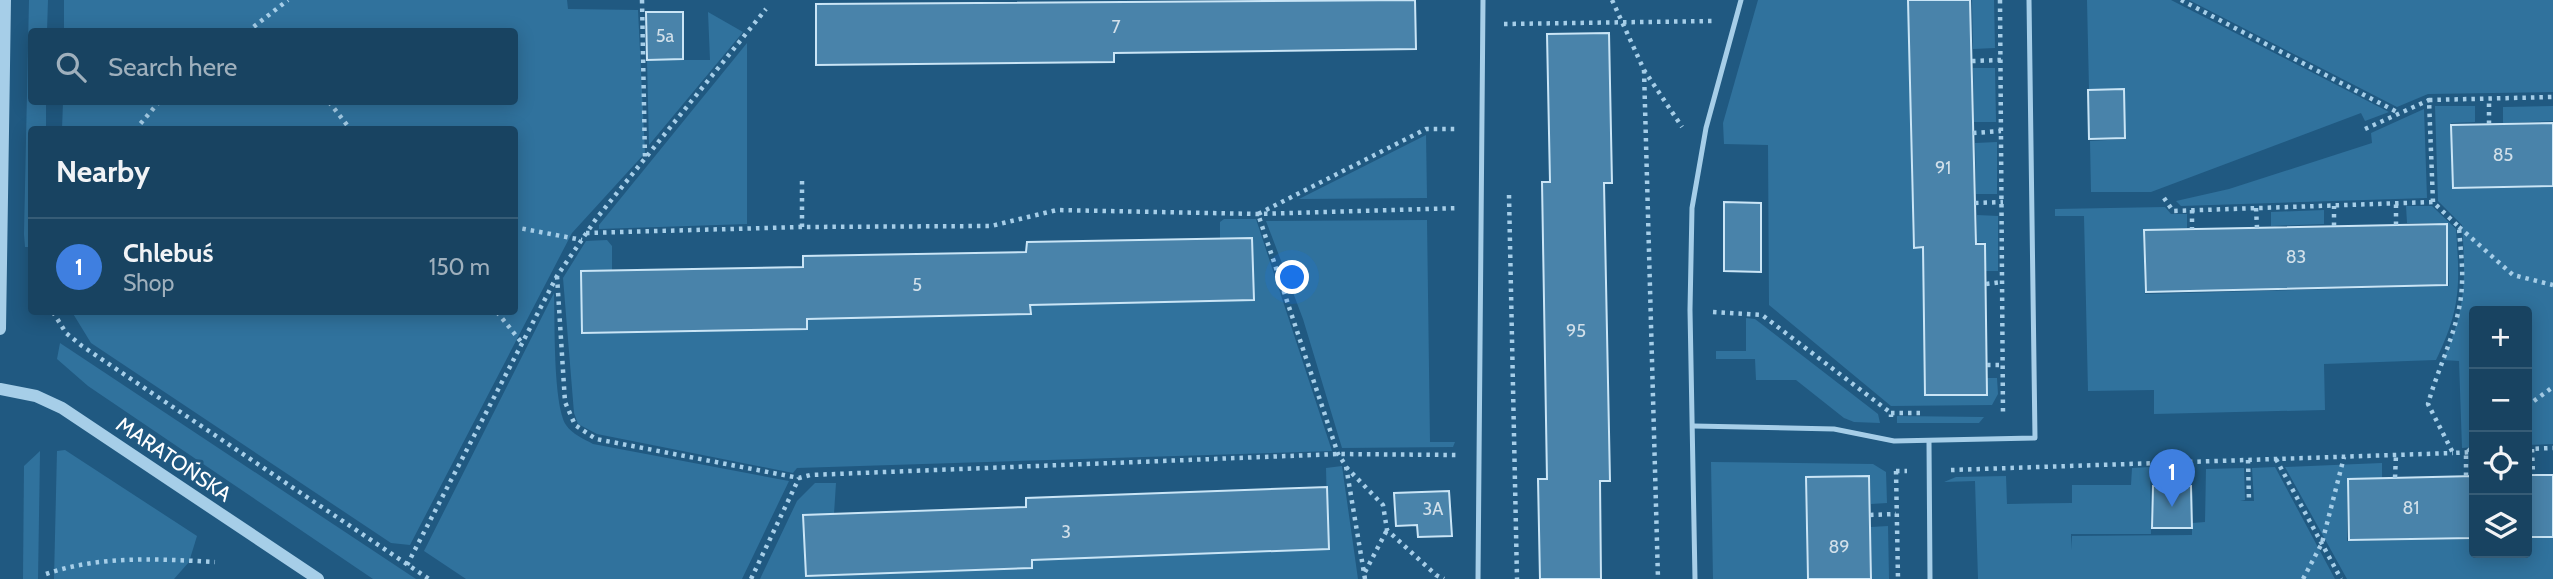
<!DOCTYPE html>
<meta charset="utf-8">
<style>
:root{--surface:#184361;--page:#254e6a;--text:#f1f3f6;--muted:#9fb0bd;--line:#365c76;--accent:#f5b667}
body{margin:0;font-family:Cabin,sans-serif;background:var(--page);color:var(--text)}
.controls{position:absolute;right:21px;bottom:21px;display:grid;overflow:hidden;border-radius:7px;box-shadow:0 4px 18px #0003}
.controls button{width:63px;height:63px;display:grid;place-items:center;padding:0;border:0;border-bottom:2px solid var(--line);background:var(--surface);color:var(--text);font:35px sans-serif}
.you{position:absolute;left:1293px;top:278px;width:24px;height:24px;margin:-18px;border:5px solid #fff;border-radius:50%;background:#1a73e8;box-shadow:0 0 0 10px #1a73e833}
.badge{display:grid;place-items:center;width:46px;height:46px;border-radius:50%;background:var(--accent);color:#fff;font-size:23px;font-weight:700}
.pin{position:absolute;translate:-50% -58px;filter:drop-shadow(0 2px 4px #0008)}
.pin::after{content:'';position:absolute;top:37px;width:24px;height:21px;background:inherit;clip-path:polygon(0 0,100% 0,50% 100%)}
.list{margin:0;padding:0;list-style:none}
h2{display:flex;justify-content:space-between;align-items:center;height:91px;margin:0;padding:0 28px;font-size:30px}
h2 small{font-size:23px;font-weight:400;color:var(--muted)}
.list li{display:grid;grid-template-columns:46px 1fr auto;gap:21px;align-items:center;box-sizing:border-box;height:98px;padding:0 28px;border-top:2px solid var(--line)}
.list b{display:block;font-size:26px;white-space:nowrap}
.list p{margin:0;font-size:23px;white-space:nowrap;color:var(--muted)}
.list em{font-size:23px;font-style:normal;color:var(--muted)}
.icon{flex:none;width:38px;height:38px;fill:none;stroke:currentColor;stroke-width:2;stroke-linecap:round;stroke-linejoin:round}
.map{position:relative;flex:none;width:2553px;height:579px;overflow:hidden}
.search{position:absolute;background:var(--surface);box-shadow:0 4px 18px #0003;left:28px;top:28px;width:490px;height:77px;display:flex;align-items:center;gap:18px;box-sizing:border-box;padding:0 24px;border-radius:7px;color:var(--muted);font-size:26px}
.panel{position:absolute;background:var(--surface);box-shadow:0 4px 18px #0003;left:28px;top:126px;width:490px;height:189px;border-radius:7px}
.map>svg:first-child{display:block}
.green{fill:#30729d}
.building{fill:#4983aa;stroke:#cae5f6;stroke-width:2}
.lines{fill:none;stroke-linecap:round;stroke-linejoin:round}
.path{stroke:#a6cee8;stroke-width:4.5;stroke-dasharray:3.5 5;stroke-linecap:butt}
.service{stroke:#a6cee8;stroke-width:5}
.tertiary{stroke:#a6cee8;stroke-width:12}
.labels{text-anchor:middle;dominant-baseline:central;stroke-width:6;stroke-linejoin:round;paint-order:stroke}
.number-label{font-size:18px;fill:#d2e0ea}
.street-label{font-size:21px;fill:#fff;stroke:#205981}
</style>
<div class="map">
<svg width="2553" height="579" viewBox="0 0 2553 579">
<rect width="100%" height="100%" fill="#205981"/>
<g class="green">
<path d="M 29,0 L 48,0 L 47,31 L 32,32 L 32,102 L 46,102 L 46,129 L 32,130 L 31,247 L 25,247 L 24,234 Z"/>
<path d="M 64,0 L 567,0 L 568,9 L 638,10 L 645,153 L 572,233 L 410,545 L 391,543 L 91,343 L 72,312 L 514,312 L 514,130 L 62,129 L 63,102 L 514,102 L 514,32 L 64,31 Z"/>
<path d="M 1758,0 L 1908,0 L 1913,248 L 1923,248 L 1925,396 L 1987,395 L 1987,378 L 1997,378 L 1998,394 L 1992,405 L 1891,406 L 1769,305 L 1768,145 L 1724,144 L 1723,123 Z"/>
<path d="M 1972,0 L 1994,0 L 1995,48 L 1973,49 Z"/>
<path d="M 2087,0 L 2171,0 L 2389,112 L 2365,121 L 2361,113 L 2151,192 L 2091,192 L 2090,141 L 2125,139 L 2123,89 L 2089,89 Z"/>
<path d="M 2189,0 L 2553,0 L 2553,92 L 2428,94 L 2397,107 Z"/>
<path d="M 708,12 L 743,32 L 649,145 L 647,60 L 710,60 Z"/>
<path d="M 747,43 L 747,224 L 599,229 L 599,225 Z"/>
<path d="M 1973,68 L 1995,68 L 1996,122 L 1974,122 Z"/>
<path d="M 2435,106 L 2475,106 L 2475,122 L 2451,123 L 2453,189 L 2553,187 L 2553,444 L 2527,445 L 2527,311 L 2474,311 L 2474,447 L 2462,448 L 2459,361 L 2443,360 C 2466,309 2466,280 2462,225 L 2438,201 Z"/>
<path d="M 2553,106 L 2553,121 L 2503,123 L 2503,107 Z"/>
<path d="M 2424,109 L 2427,198 L 2181,206 L 2176,201 L 2229,189 L 2372,143 L 2371,133 Z"/>
<path d="M 1426,135 L 1427,198 L 1299,199 Z"/>
<path d="M 1997,142 L 1997,194 L 1976,194 L 1975,143 Z"/>
<path d="M 2406,206 L 2432,206 L 2456,229 C 2460,285 2461,308 2436,360 L 2324,364 L 2325,410 L 2154,414 L 2154,390 L 2088,391 L 2084,216 L 2055,216 L 2055,209 L 2165,207 L 2171,214 L 2187,214 L 2187,228 L 2143,229 L 2145,294 L 2449,286 L 2447,223 L 2407,223 Z"/>
<path d="M 2324,210 L 2324,224 L 2271,226 L 2271,212 Z"/>
<path d="M 1977,215 L 1998,216 L 1998,271 L 1986,271 L 1986,243 L 1977,242 Z"/>
<path d="M 1224,219 L 1256,219 L 1332,451 L 797,468 L 793,473 L 597,434 L 578,424 L 574,413 L 563,278 L 586,241 L 607,240 L 612,246 L 612,270 L 581,271 L 583,333 L 807,329 L 807,319 L 1030,314 L 1030,305 L 1254,300 L 1252,238 L 1220,238 L 1220,222 Z"/>
<path d="M 1427,220 L 1430,442 L 1455,442 L 1453,447 L 1342,448 L 1303,319 L 1266,221 Z"/>
<path d="M 554,293 C 555,322 553,404 566,425 C 572,434 584,439 593,444 L 789,481 L 742,579 L 466,579 L 424,551 Z"/>
<path d="M 1746,318 L 1755,319 L 1878,414 L 1880,423 L 1854,422 L 1844,418 L 1796,380 L 1756,380 L 1755,359 L 1716,359 L 1716,351 L 1746,351 Z"/>
<path d="M 60,343 L 416,579 L 373,579 L 88,386 L 57,359 Z"/>
<path d="M 1897,416 L 1984,417 L 1979,423 L 1897,423 Z"/>
<path d="M 65,450 L 197,536 L 189,562 L 174,579 L 54,579 L 57,451 Z"/>
<path d="M 40,451 L 38,579 L 23,579 L 24,466 Z"/>
<path d="M 1711,462 L 1873,464 L 1886,472 L 1887,503 L 1871,504 L 1870,476 L 1805,477 L 1807,579 L 1713,579 Z"/>
<path d="M 2382,463 L 2382,478 L 2347,478 L 2347,541 L 2474,539 L 2474,553 L 2527,553 L 2527,538 L 2553,537 L 2553,579 L 2347,579 L 2285,467 Z"/>
<path d="M 1342,466 L 1358,579 L 760,579 L 797,501 L 815,483 L 836,483 L 834,514 L 804,515 L 806,576 L 1032,568 L 1032,560 L 1328,549 L 1326,468 Z"/>
<path d="M 2150,467 L 2151,534 L 2071,534 L 2071,550 L 2072,536 L 2192,535 L 2192,523 L 2205,522 L 2206,469 L 2244,468 L 2245,500 L 2240,501 L 2254,501 L 2252,468 L 2275,467 L 2335,579 L 1978,579 L 1975,481 L 1944,482 L 1956,477 L 2006,476 L 2007,504 L 2072,503 L 2072,485 L 2131,485 L 2132,468 Z"/>
<path d="M 1888,526 L 1889,579 L 1872,579 L 1871,527 Z"/>
</g>
<g class="building">
<path d="M 1415,0 L 1416,49 L 1114,53 L 1114,62 L 816,65 L 816,4 Z"/>
<path d="M 1908,0 L 1970,0 L 1976,244 L 1985,244 L 1987,395 L 1925,395 L 1923,247 L 1914,248 Z"/>
<path d="M 646,12 L 683,12 L 683,59 L 647,60 Z"/>
<path d="M 1609,33 L 1612,183 L 1604,183 L 1610,481 L 1600,481 L 1601,579 L 1540,579 L 1538,479 L 1547,479 L 1542,182 L 1550,182 L 1547,34 Z"/>
<path d="M 2124,89 L 2125,138 L 2089,139 L 2088,90 Z"/>
<path d="M 2553,123 L 2553,186 L 2453,188 L 2451,125 Z"/>
<path d="M 1724,202 L 1761,203 L 1761,272 L 1724,271 Z"/>
<path d="M 2447,224 L 2447,285 L 2146,292 L 2144,230 Z"/>
<path d="M 1252,238 L 1254,300 L 1030,305 L 1031,314 L 807,319 L 807,329 L 582,333 L 581,271 L 803,267 L 803,256 L 1026,252 L 1027,242 Z"/>
<rect x="2527" y="475" width="26" height="62"/>
<path d="M 1869,476 L 1871,579 L 1808,579 L 1806,477 Z"/>
<path d="M 2474,476 L 2474,538 L 2349,540 L 2348,479 Z"/>
<path d="M 2153,486 L 2191,486 L 2192,528 L 2152,528 Z"/>
<path d="M 1327,487 L 1329,549 L 1032,560 L 1032,568 L 806,576 L 803,515 L 1026,507 L 1026,498 Z"/>
<path d="M 1449,491 L 1452,536 L 1418,537 L 1417,525 L 1396,526 L 1394,493 Z"/>
</g>
<g class="lines">
<g class="path">
<path d="M 642,0 L 645,158"/>
<path d="M 1612,0 L 1644,70 L 1682,127"/>
<path d="M 2000,0 L 2003,415"/>
<path d="M 2181,0 L 2399,113"/>
<path d="M 1504,24 L 1713,21"/>
<path d="M 247,32 L 288,0"/>
<path d="M 1972,61 L 2001,60"/>
<path d="M 1644,70 L 1658,579"/>
<path d="M 329,102 L 351,130"/>
<path d="M 2489,124 L 2489,99"/>
<path d="M 2365,129 L 2429,100"/>
<path d="M 135,130 L 159,102"/>
<path d="M 1973,133 L 2001,131"/>
<path d="M 1509,195 L 1517,579"/>
<path d="M 2164,198 L 2173,211 L 2433,202 L 2459,227 C 2460,246 2463,264 2462,283 C 2461,325 2439,364 2428,404 L 2453,453 L 2474,452"/>
<path d="M 2433,202 L 2429,100 L 2553,97"/>
<path d="M 1975,203 L 2003,202"/>
<path d="M 2256,208 L 2257,228"/>
<path d="M 2192,210 L 2192,229"/>
<path d="M 2396,225 L 2396,204"/>
<path d="M 2334,226 L 2334,206"/>
<path d="M 514,227 L 582,240"/>
<path d="M 802,227 L 802,176"/>
<path d="M 2459,227 L 2513,275 L 2553,285"/>
<path d="M 586,233 L 802,227 L 991,226 L 1057,210 L 1258,214 L 1459,208"/>
<path d="M 557,276 L 565,402 L 575,425 L 596,439 L 799,478 L 810,475 L 1338,454 L 1456,455"/>
<path d="M 1986,284 L 2002,282"/>
<path d="M 1282,286 L 1290,283"/>
<path d="M 53,312 L 66,333 L 82,346 L 429,579"/>
<path d="M 497,312 L 522,343"/>
<path d="M 1713,312 L 1762,315 L 1891,413 L 1891,417"/>
<path d="M 1987,365 L 2003,365"/>
<path d="M 2527,406 L 2553,387"/>
<path d="M 1891,413 L 1925,413"/>
<path d="M 2527,449 L 2553,448"/>
<path d="M 2532,449 L 2533,475"/>
<path d="M 2276,459 L 2341,579"/>
<path d="M 2248,460 L 2249,501"/>
<path d="M 1346,467 L 1383,505 L 1387,530 L 1436,575 L 1444,579"/>
<path d="M 1951,470 L 2453,453"/>
<path d="M 1896,471 L 1907,471"/>
<path d="M 1896,471 L 1898,579"/>
<path d="M 2466,476 L 2466,453 L 2474,446"/>
<path d="M 2395,478 L 2396,455"/>
<path d="M 2159,486 L 2159,463"/>
<path d="M 1870,515 L 1896,514"/>
<path d="M 407,565 L 557,276 L 596,219 L 766,9"/>
<path d="M 1365,572 L 1387,530"/>
<path d="M 46,574 C 100,555 159,559 215,562"/>
<path d="M 751,579 L 799,478"/>
<path d="M 1365,579 L 1346,466 L 1338,454 L 1258,214 L 1426,129 L 1457,129"/>
<path d="M 2303,579 L 2322,543 L 2344,457"/>
</g>
<g class="service">
<path d="M 1694,426 L 1834,429 L 1894,441 L 2035,438 L 2029,0"/>
<path d="M 1929,442 L 1930,579"/>
<path d="M 1478,579 L 1483,0"/>
<path d="M 1695,579 L 1690,310 L 1692,208 L 1706,128 L 1741,0"/>
</g>
<g class="tertiary">
<path d="M 0,329 L 5,0"/>
<path d="M 0,389 L 36,396 L 62,408 L 318,579"/>
</g>
</g>
<g class="labels">
<g class="number-label">
<text x="1116" y="27">7</text>
<text x="665" y="36">5a</text>
<text x="2503" y="155">85</text>
<text x="1943" y="168">91</text>
<text x="2296" y="257">83</text>
<text x="917" y="285">5</text>
<text x="1576" y="331">95</text>
<text x="2411" y="508">81</text>
<text x="1433" y="509">3A</text>
<text x="1066" y="532">3</text>
<text x="1839" y="547">89</text>
</g>
<g class="street-label">
<text transform="translate(174 459) rotate(34)">MARATOŃSKA</text>
</g>
</g>
</svg>
<div class="controls">
<button>+</button>
<button>−</button>
<button><svg class="icon" aria-label="locate" viewBox="0 0 24 24"><circle cx="12" cy="12" r="6"/><path d="M12 2v4M12 18v4M2 12h4M18 12h4"/></svg></button>
<button><svg class="icon" aria-label="layers" viewBox="0 0 24 24"><path d="M12 4l9 5-9 5-9-5zM3 14l9 5 9-5"/></svg></button>
</div>
<div class="you"></div>
<div class="pin badge" style="left:2172px;top:507px;background:#3f7fe0">1</div>
<div class="search"><svg class="icon" aria-label="search" viewBox="0 0 24 24"><circle cx="10" cy="10" r="6"/><path d="M15 15l6 6"/></svg>Search here</div>
<section class="panel">
<h2>Nearby<small></small></h2>
<ul class="list">
<li><span class="badge" style="background:#3f7fe0">1</span><div><b>Chlebuś</b><p>Shop</p></div><em>150 m</em></li>
</ul>
</section>
</div>
